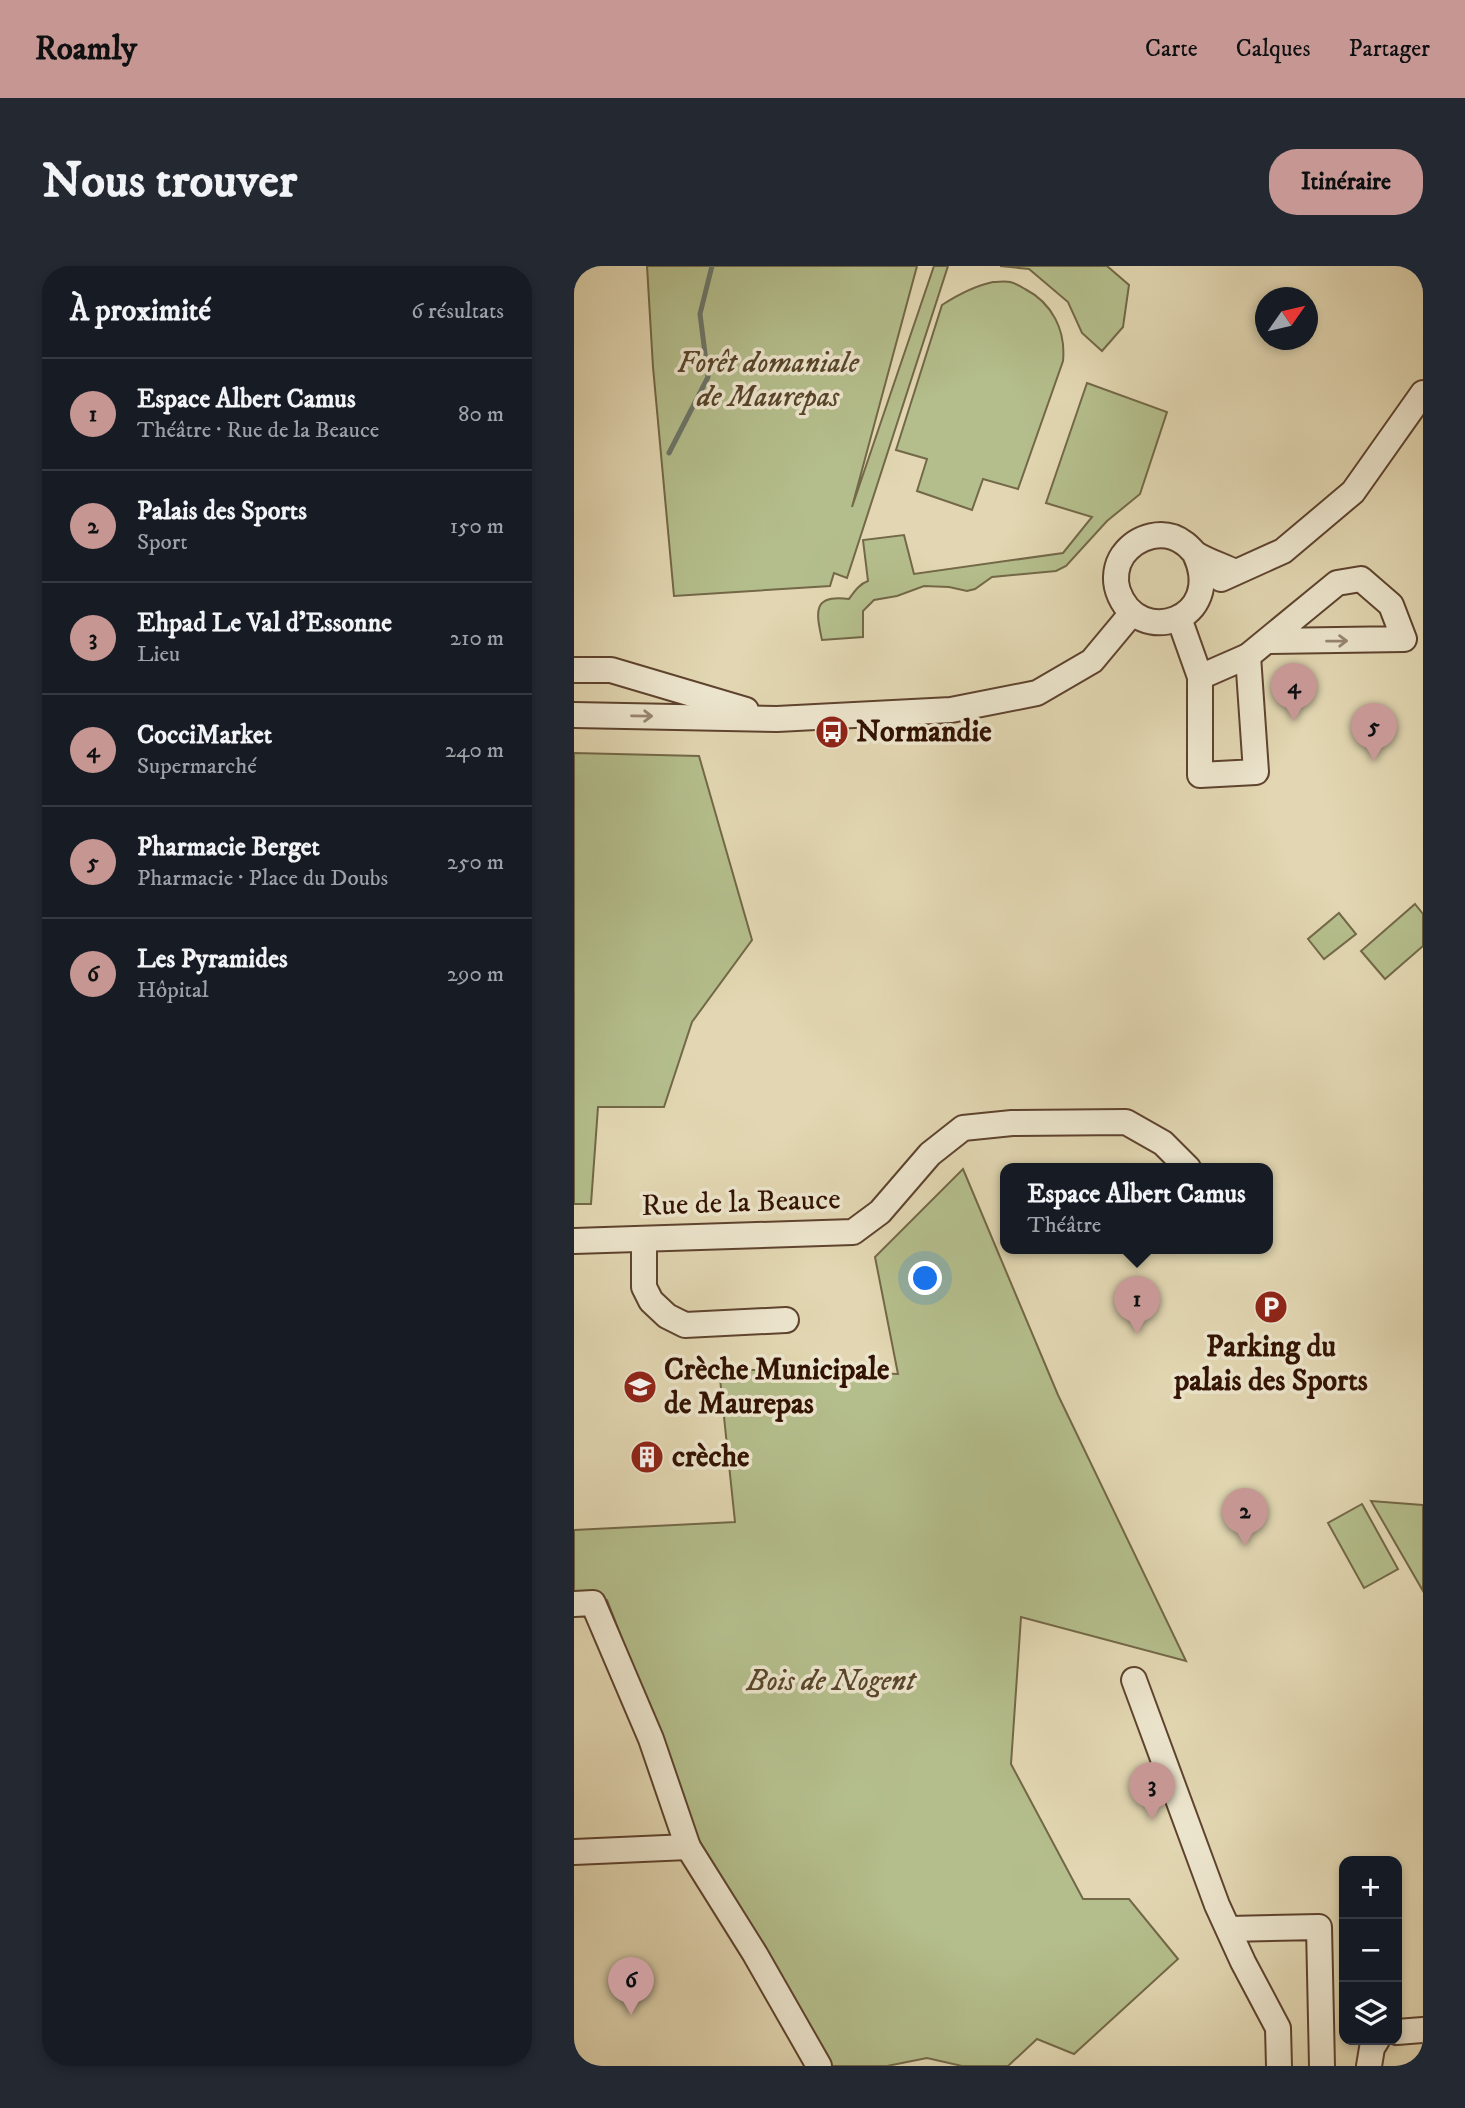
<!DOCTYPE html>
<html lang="fr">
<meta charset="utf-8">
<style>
:root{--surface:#171b24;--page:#242831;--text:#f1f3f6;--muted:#9ea1a6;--line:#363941;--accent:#c59692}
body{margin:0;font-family:"IM FELL DW Pica",serif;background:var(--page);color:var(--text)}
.controls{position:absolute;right:21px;bottom:21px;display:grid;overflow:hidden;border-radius:14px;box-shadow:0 4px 10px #0003}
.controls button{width:63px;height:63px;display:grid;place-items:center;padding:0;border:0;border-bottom:2px solid var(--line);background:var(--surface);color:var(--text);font:35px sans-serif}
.compass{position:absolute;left:681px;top:21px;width:63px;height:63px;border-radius:50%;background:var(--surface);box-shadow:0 4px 10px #0003;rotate:56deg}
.you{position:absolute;left:352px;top:1013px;width:24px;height:24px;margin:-18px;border:5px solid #fff;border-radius:50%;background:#1a73e8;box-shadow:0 0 0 10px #1a73e833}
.badge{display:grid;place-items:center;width:46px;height:46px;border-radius:50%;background:var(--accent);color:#111;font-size:23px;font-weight:700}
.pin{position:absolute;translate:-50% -58px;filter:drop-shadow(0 2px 4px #0008)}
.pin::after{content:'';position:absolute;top:37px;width:24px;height:21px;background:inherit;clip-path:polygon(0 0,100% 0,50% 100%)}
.popup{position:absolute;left:426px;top:897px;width:273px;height:91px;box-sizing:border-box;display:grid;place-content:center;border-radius:14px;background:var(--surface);filter:drop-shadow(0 2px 5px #0005);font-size:23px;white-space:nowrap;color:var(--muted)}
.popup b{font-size:26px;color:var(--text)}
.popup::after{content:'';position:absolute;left:50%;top:100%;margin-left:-14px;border:14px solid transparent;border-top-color:var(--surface)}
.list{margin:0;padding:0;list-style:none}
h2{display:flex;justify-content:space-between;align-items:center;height:91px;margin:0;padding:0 28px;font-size:30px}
h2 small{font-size:23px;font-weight:400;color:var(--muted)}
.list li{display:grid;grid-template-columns:46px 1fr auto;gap:21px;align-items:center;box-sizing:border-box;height:112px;padding:0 28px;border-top:2px solid var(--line)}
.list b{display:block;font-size:26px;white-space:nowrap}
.list p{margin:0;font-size:23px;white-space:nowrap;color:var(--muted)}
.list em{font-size:23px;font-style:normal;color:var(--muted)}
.icon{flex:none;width:38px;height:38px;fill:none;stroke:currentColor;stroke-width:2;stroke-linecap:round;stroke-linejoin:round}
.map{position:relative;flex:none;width:849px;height:1800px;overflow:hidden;border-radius:28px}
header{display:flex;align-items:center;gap:42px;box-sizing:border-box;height:98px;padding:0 35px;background:var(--accent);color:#111}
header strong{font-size:33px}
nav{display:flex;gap:38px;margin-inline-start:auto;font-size:24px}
.intro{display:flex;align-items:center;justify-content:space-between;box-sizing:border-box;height:168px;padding:0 42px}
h1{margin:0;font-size:49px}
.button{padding:18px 32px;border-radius:28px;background:var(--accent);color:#111;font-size:24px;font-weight:700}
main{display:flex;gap:42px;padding:0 42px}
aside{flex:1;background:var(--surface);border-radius:28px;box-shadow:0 4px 10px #0003}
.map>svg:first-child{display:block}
.green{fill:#b4be8c;stroke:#736847;stroke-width:2}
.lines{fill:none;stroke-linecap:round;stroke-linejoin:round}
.stream{stroke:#6d7669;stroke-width:5}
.minor-casing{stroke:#5e432e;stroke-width:28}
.minor{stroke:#ece5cd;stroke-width:24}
.oneway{stroke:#988672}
.labels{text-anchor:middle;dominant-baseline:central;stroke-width:7;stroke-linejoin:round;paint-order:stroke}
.park-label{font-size:30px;font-style:italic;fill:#59462b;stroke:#ece5cd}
.poi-label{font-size:30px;font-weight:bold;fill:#321202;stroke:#ece5cd;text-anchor:start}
.street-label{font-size:30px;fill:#321202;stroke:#ece5cd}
</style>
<header>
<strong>Roamly</strong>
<nav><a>Carte</a><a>Calques</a><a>Partager</a></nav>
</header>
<div class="intro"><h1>Nous trouver</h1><a class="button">Itinéraire</a></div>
<main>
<aside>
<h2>À proximité<small>6 résultats</small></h2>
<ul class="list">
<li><span class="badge">1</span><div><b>Espace Albert Camus</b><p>Théâtre · Rue de la Beauce</p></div><em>80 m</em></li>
<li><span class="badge">2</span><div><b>Palais des Sports</b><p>Sport</p></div><em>150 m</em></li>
<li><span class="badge">3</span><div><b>Ehpad Le Val d'Essonne</b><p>Lieu</p></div><em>210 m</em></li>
<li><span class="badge">4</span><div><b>CocciMarket</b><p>Supermarché</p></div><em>240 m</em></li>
<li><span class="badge">5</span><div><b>Pharmacie Berget</b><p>Pharmacie · Place du Doubs</p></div><em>250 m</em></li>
<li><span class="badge">6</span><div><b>Les Pyramides</b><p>Hôpital</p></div><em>290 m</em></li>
</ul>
</aside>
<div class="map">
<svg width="849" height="1800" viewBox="0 0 849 1800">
<rect width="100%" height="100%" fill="#e2d7b2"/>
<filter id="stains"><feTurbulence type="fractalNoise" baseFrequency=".00286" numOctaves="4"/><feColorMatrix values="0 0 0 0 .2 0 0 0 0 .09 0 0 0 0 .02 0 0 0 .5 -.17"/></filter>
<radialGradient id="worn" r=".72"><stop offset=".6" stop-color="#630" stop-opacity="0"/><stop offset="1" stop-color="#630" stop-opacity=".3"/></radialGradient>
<g class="green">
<path d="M 73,0 L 343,0 L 278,241 L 360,0 L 374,0 L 273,312 L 260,307 L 256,320 L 100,330 L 79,101 Z"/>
<path d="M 426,0 L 533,0 L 555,19 L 549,61 L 528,85 L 508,67 L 494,36 L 455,3 Z"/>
<path d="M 419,16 C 425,16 431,15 436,16 C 441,17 446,20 451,23 C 478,37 492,64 489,95 L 444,223 L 409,213 L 398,244 L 343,225 L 353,193 L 322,184 L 368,39 C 385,28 400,20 419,16 Z"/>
<path d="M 513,117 L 593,146 L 566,228 L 533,255 L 492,300 L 482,305 L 418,311 L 401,323 L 393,325 L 375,321 L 350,320 L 323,330 L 300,334 L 289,345 L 289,371 L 248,374 C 242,346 238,328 275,333 C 280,326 285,318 294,315 L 289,274 L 330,269 L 340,308 L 489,287 L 518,251 L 472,237 Z"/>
<path d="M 0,487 L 125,490 L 178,674 L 118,756 L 90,841 L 24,841 L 17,938 L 0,938 Z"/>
<path d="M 841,638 L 849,648 L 849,680 L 811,713 L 787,685 Z"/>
<path d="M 765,647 L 782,668 L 750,693 L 734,673 Z"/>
<path d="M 389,903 L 484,1129 L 612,1395 L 447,1351 L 437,1498 L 509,1633 L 555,1633 L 604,1693 L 500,1788 L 463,1773 L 434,1800 L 388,1800 L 353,1792 L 313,1800 L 255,1800 L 108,1562 L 59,1401 L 33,1334 L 0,1325 L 0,1264 L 161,1256 L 145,1103 L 324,1108 L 301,991 Z"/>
<path d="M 797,1235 L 849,1239 L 849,1325 Z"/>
<path d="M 788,1238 L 824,1303 L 790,1322 L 754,1257 Z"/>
</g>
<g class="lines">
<path class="stream" d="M 95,187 L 134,111 L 126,48 L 138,0"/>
<defs>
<g id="minor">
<path d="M 621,288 C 652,354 564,383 544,325 C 540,313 542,299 549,289 C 563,270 590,262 610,277 C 615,280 618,285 622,288 C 633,295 649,300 661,306"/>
<path d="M 647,313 L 709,285 L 779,226 L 849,127"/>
<path d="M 605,352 L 626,411 L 626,509 L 682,506 L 674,390 L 626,411"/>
<path d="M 674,390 L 763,317 L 787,313 L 817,339 L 830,373 L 695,375"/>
<path d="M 0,404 L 37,404 L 172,444"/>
<path d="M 0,449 L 203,453 L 377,444 L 463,427 L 518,395 L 558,347"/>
<path d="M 70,973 L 70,1021 L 77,1035 L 93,1050 L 111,1059 L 212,1054"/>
<path d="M 0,975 L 279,966 L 306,946 L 356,888 L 389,862 L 438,857 L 552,856 L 589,877 L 614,902"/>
<path d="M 0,1338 L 19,1337 L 77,1473 L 114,1581 L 181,1688 L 245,1800"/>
<path d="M 560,1414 L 643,1639 L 669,1696 L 704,1762 L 705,1800"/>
<path d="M 0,1586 L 114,1581"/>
<path d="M 655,1663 L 745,1661 L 748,1800"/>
<path d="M 823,1766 L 849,1764"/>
<path d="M 795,1800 L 798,1782 L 803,1774"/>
</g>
</defs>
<use href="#minor" class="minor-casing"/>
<use href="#minor" class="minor"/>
</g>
<defs><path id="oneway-shaft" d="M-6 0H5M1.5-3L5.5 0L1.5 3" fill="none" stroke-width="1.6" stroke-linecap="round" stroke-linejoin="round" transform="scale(1.75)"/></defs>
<g class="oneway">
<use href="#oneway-shaft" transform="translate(763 375) rotate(-1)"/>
<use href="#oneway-shaft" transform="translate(68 450) rotate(1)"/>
</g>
<defs>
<symbol id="bus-disc" viewBox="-11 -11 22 22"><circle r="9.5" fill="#8f2418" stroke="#ece5cd"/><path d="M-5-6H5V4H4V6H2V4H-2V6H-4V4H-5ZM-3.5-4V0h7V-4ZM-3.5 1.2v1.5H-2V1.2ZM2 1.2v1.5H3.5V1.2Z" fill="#fff"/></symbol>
<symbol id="parking-disc" viewBox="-11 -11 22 22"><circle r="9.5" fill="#8f2418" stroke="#ece5cd"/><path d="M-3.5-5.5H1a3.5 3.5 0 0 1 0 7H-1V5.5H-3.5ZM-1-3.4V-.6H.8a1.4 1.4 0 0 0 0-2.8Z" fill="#fff"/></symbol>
<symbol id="school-disc" viewBox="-11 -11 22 22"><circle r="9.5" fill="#8f2418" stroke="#ece5cd"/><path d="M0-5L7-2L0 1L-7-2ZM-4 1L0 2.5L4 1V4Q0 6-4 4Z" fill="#fff"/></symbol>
<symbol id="building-disc" viewBox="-11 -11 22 22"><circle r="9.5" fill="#8f2418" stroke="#ece5cd"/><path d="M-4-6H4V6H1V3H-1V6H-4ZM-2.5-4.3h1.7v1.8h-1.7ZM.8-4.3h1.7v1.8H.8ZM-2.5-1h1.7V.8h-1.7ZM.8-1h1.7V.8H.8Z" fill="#fff"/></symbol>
</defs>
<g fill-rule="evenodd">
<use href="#bus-disc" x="239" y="447" width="38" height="38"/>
<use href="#parking-disc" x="678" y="1022" width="38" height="38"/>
<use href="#school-disc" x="47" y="1102" width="38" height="38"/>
<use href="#building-disc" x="54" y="1172" width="38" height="38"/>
</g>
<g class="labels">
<g class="park-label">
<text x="194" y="97">Forêt domaniale<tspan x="194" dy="34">de Maurepas</tspan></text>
<text x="257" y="1415">Bois de Nogent</text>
</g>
<g class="poi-label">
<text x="282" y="466">Normandie</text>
<text x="697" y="1081" text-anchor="middle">Parking du<tspan x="697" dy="34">palais des Sports</tspan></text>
<text x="90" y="1104">Crèche Municipale<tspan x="90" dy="34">de Maurepas</tspan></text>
<text x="98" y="1191">crèche</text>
</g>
<g class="street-label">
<text transform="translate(167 937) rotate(-2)">Rue de la Beauce</text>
</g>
</g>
<rect width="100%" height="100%" filter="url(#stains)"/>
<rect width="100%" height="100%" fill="url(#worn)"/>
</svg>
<div class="controls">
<button>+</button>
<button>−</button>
<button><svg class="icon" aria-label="layers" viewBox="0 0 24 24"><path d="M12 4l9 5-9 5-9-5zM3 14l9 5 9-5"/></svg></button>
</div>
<svg class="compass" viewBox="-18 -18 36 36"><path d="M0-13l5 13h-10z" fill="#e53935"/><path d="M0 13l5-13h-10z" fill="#9ea1a6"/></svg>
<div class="you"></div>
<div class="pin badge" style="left:563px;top:1068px">1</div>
<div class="popup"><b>Espace Albert Camus</b>Théâtre</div>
<div class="pin badge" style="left:671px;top:1280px">2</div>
<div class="pin badge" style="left:578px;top:1554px">3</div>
<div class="pin badge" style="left:720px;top:455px">4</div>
<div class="pin badge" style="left:800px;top:495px">5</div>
<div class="pin badge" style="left:57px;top:1749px">6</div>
</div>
</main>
